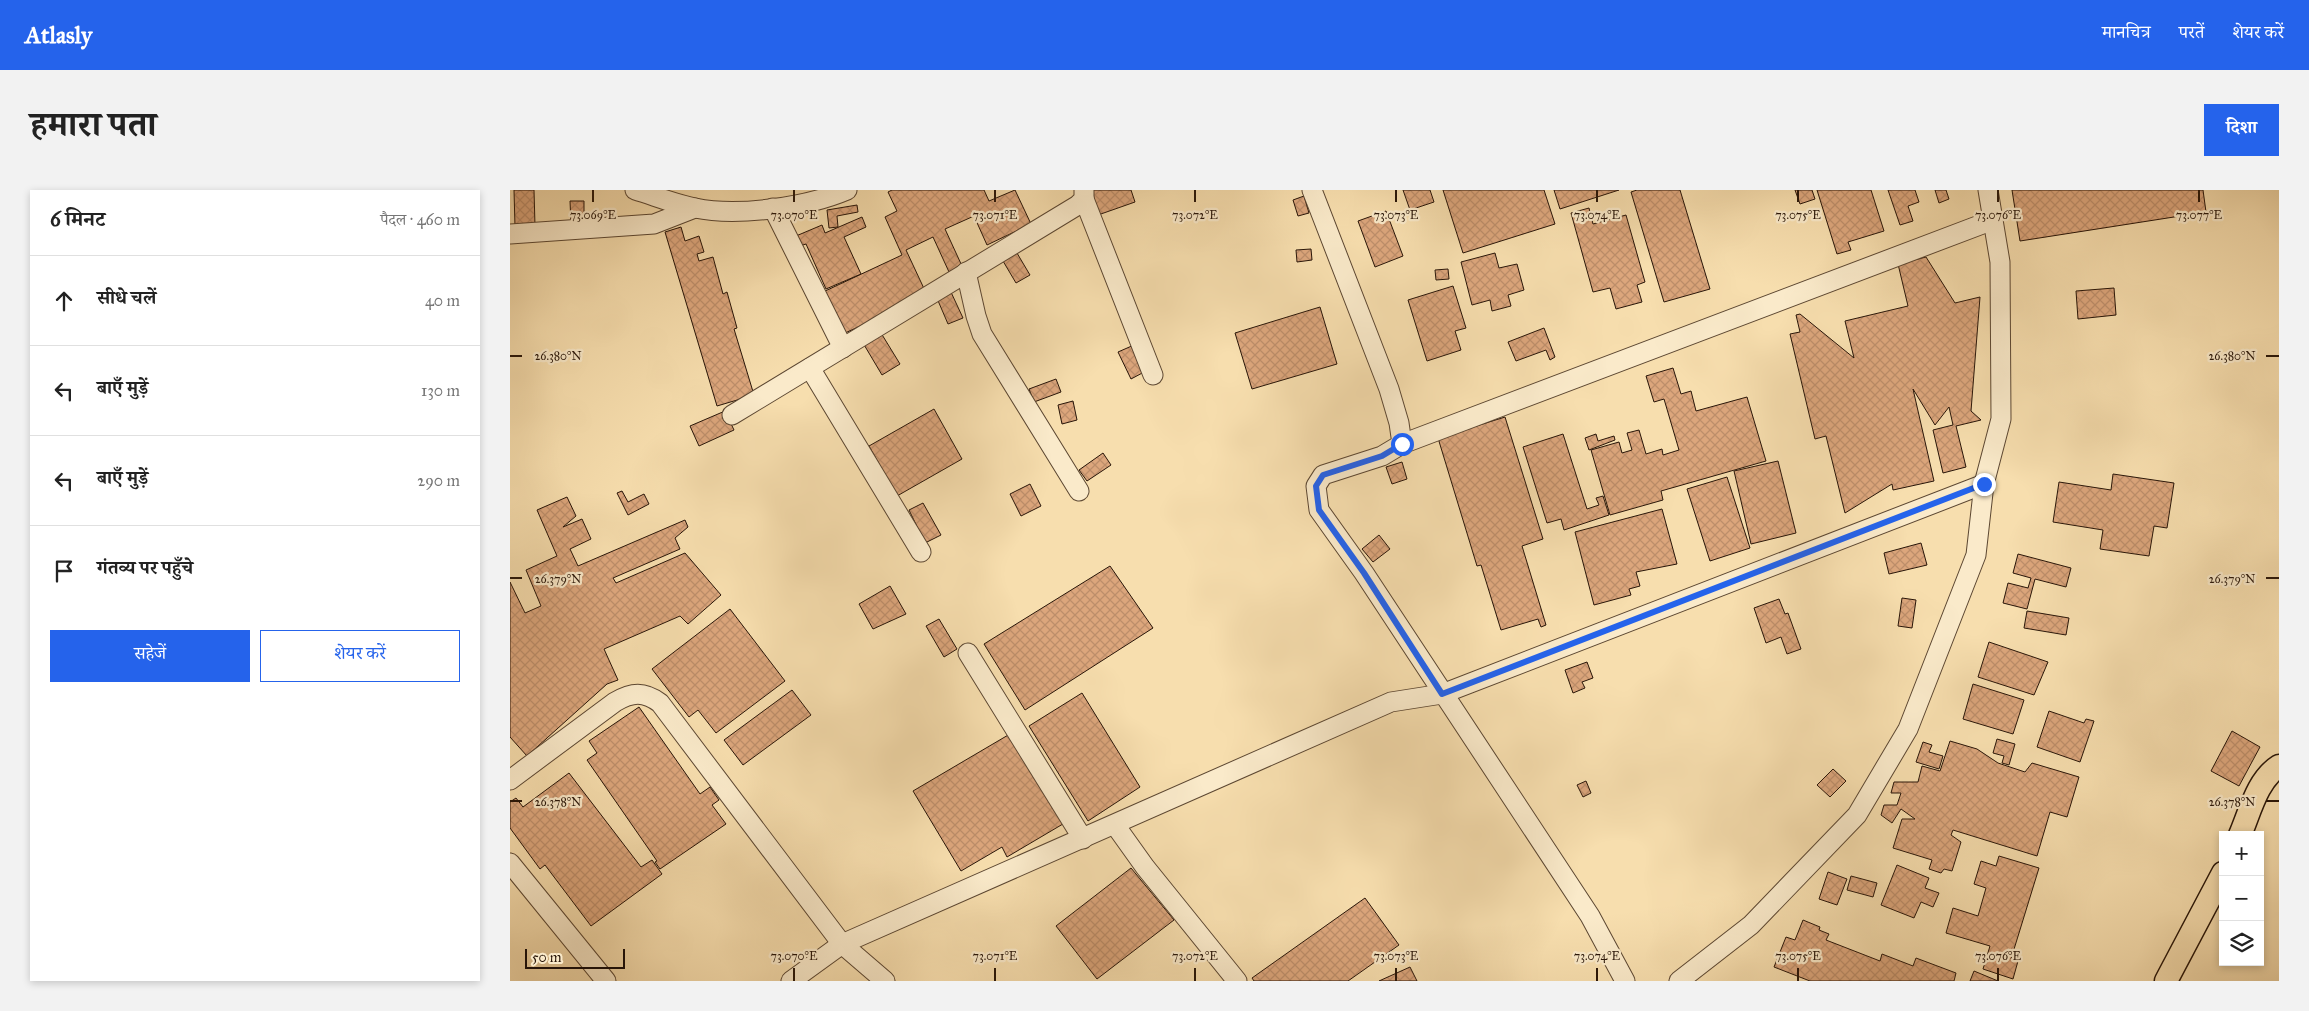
<!DOCTYPE html>
<html lang="hi">
<meta charset="utf-8">
<style>
:root{--surface:#fff;--page:#f2f2f2;--text:#222;--muted:#767676;--line:#e0e0e0;--accent:#2563eb}
body{margin:0;font-family:"IM FELL Great Primer","Noto Serif Devanagari",serif;background:var(--page);color:var(--text)}
.controls{position:absolute;right:15px;bottom:15px;display:grid;overflow:hidden;border-radius:0px;box-shadow:0 2px 8px #0003}
.controls button{width:45px;height:45px;display:grid;place-items:center;padding:0;border:0;border-bottom:1px solid var(--line);background:var(--surface);color:var(--text);font:25px sans-serif}
.scale{position:absolute;left:15px;bottom:12px;width:100px;box-sizing:border-box;padding-left:5px;border:2px solid #281508;border-top:0;font-size:14px;line-height:18px;white-space:nowrap;color:#281508;-webkit-text-stroke:4px #faeaca;paint-order:stroke}
.stop{position:absolute;width:15px;height:15px;margin:-11px;border:4px solid #2563eb;border-radius:50%;background:#fff}
.stop.end{background:#2563eb;border-color:#fff;box-shadow:0 1px 5px #0008}
.list{margin:0;padding:0;list-style:none}
h2{display:flex;justify-content:space-between;align-items:center;height:65px;margin:0;padding:0 20px;font-size:21px}
h2 small{font-size:16px;font-weight:400;color:var(--muted)}
.list li{display:grid;grid-template-columns:32px 1fr auto;gap:15px;align-items:center;box-sizing:border-box;height:90px;padding:0 20px;border-top:1px solid var(--line)}
.list b{display:block;font-size:19px;white-space:nowrap}
.list em{font-size:16px;font-style:normal;color:var(--muted)}
.actions{display:flex;gap:10px;padding:15px 20px}
.actions a{flex:1;padding:11px 0;border:1px solid var(--accent);border-radius:0px;text-align:center;font-size:18px;color:var(--accent)}
.actions .main{background:var(--accent);color:#fff}
.icon{flex:none;width:28px;height:28px;fill:none;stroke:currentColor;stroke-width:2;stroke-linecap:round;stroke-linejoin:round}
.map{position:relative;flex:none;width:1769px;height:791px;overflow:hidden;border-radius:0px}
header{display:flex;align-items:center;gap:30px;box-sizing:border-box;height:70px;padding:0 25px;background:var(--accent);color:#fff}
header strong{font-size:24px}
nav{display:flex;gap:28px;margin-inline-start:auto;font-size:18px}
.intro{display:flex;align-items:center;justify-content:space-between;box-sizing:border-box;height:120px;padding:0 30px}
h1{margin:0;font-size:35px}
.button{padding:12px 22px;border-radius:0px;background:var(--accent);color:#fff;font-size:18px;font-weight:700}
main{display:flex;gap:30px;padding:0 30px}
aside{flex:1;background:var(--surface);border-radius:0px;box-shadow:0 2px 8px #0003}
.map>svg:first-child{display:block}
.building{fill:url(#building-cross-hatch);stroke:#281508}
.lines{fill:none;stroke-linecap:round;stroke-linejoin:round}
.minor-casing{stroke:#5c4732;stroke-width:21}
.major-casing{stroke:#281508;stroke-width:25}
.minor{stroke:#faeaca;stroke-width:19}
.major{stroke:#f7deae;stroke-width:22}
.route{stroke:#2563eb;stroke-width:6}
.ticks{fill:none;stroke:#281508;stroke-width:2}
.ticks-label{font-size:12px;text-anchor:middle;fill:#281508;stroke:#faeaca;stroke-width:4.5;stroke-linejoin:round;paint-order:stroke}
</style>
<header>
<strong>Atlasly</strong>
<nav><a>मानचित्र</a><a>परतें</a><a>शेयर करें</a></nav>
</header>
<div class="intro"><h1>हमारा पता</h1><a class="button">दिशा</a></div>
<main>
<aside>
<h2>6 मिनट<small>पैदल · 460 m</small></h2>
<ul class="list">
<li><svg class="icon" aria-label="ahead" viewBox="0 0 24 24"><path d="M12 20V5M6 11l6-6 6 6"/></svg><div><b>सीधे चलें</b></div><em>40 m</em></li>
<li><svg class="icon" aria-label="left" viewBox="0 0 24 24"><path d="M17 20v-9H6M10 6l-5 5 5 5"/></svg><div><b>बाएँ मुड़ें</b></div><em>130 m</em></li>
<li><svg class="icon" aria-label="left" viewBox="0 0 24 24"><path d="M17 20v-9H6M10 6l-5 5 5 5"/></svg><div><b>बाएँ मुड़ें</b></div><em>290 m</em></li>
<li><svg class="icon" aria-label="arrive" viewBox="0 0 24 24"><path d="M6 21V4h12l-3 4 3 4H6"/></svg><div><b>गंतव्य पर पहुँचे</b></div></li>
</ul>
<div class="actions"><a class="main">सहेजें</a><a>शेयर करें</a></div>
</aside>
<div class="map">
<svg width="1769" height="791" viewBox="0 0 1769 791">
<defs>
<pattern id="building-cross-hatch" width="8" height="8" patternUnits="userSpaceOnUse" patternTransform="scale(1.25)"><rect width="8" height="8" fill="#dca67c"/><path d="M0 0l8 8M0 8l8-8" fill="none" stroke="#bd8e6a"/></pattern>
</defs>
<rect width="100%" height="100%" fill="#f7deae"/>
<filter id="stains"><feTurbulence type="fractalNoise" baseFrequency=".004" numOctaves="4"/><feColorMatrix values="0 0 0 0 .2 0 0 0 0 .09 0 0 0 0 .02 0 0 0 .5 -.17"/></filter>
<radialGradient id="worn" r=".72"><stop offset=".6" stop-color="#630" stop-opacity="0"/><stop offset="1" stop-color="#630" stop-opacity=".3"/></radialGradient>
<g class="building">
<path d="M 4,0 L 24,0 L 25,36 L 5,37 Z"/>
<path d="M 382,0 L 474,0 L 479,11 L 505,0 L 521,34 L 477,55 L 464,26 L 435,39 L 452,76 L 439,82 L 423,47 L 396,60 L 417,105 L 333,144 L 313,102 L 392,65 L 375,27 L 387,21 L 378,2 Z"/>
<path d="M 579,0 L 621,0 L 625,12 L 588,25 Z"/>
<path d="M 893,0 L 920,0 L 924,12 L 900,20 Z"/>
<path d="M 933,0 L 1034,0 L 1045,34 L 953,63 Z"/>
<path d="M 1044,0 L 1109,0 L 1050,19 Z"/>
<path d="M 1127,0 L 1170,0 L 1200,99 L 1154,112 L 1121,2 Z"/>
<path d="M 1285,0 L 1302,0 L 1305,9 L 1290,14 Z"/>
<path d="M 1307,0 L 1361,0 L 1374,41 L 1338,52 L 1341,60 L 1327,64 Z"/>
<path d="M 1378,0 L 1405,0 L 1409,12 L 1398,16 L 1403,31 L 1390,35 Z"/>
<path d="M 1425,0 L 1436,0 L 1439,9 L 1429,13 Z"/>
<path d="M 1502,0 L 1693,0 L 1696,22 L 1510,51 Z"/>
<path d="M 794,6 L 799,23 L 788,26 L 783,10 Z"/>
<path d="M 60,11 L 74,11 L 74,34 L 61,34 Z"/>
<path d="M 347,15 L 348,22 L 327,26 L 328,37 L 319,38 L 317,20 Z"/>
<path d="M 1079,18 L 1083,34 L 1116,25 L 1135,92 L 1127,95 L 1132,112 L 1106,119 L 1100,98 L 1083,102 L 1061,23 Z"/>
<path d="M 876,21 L 893,66 L 865,77 L 848,31 Z"/>
<path d="M 352,27 L 356,37 L 334,47 L 351,84 L 316,99 L 296,54 L 290,56 L 286,46 L 312,35 L 315,43 Z"/>
<path d="M 171,37 L 175,51 L 189,46 L 194,62 L 187,64 L 189,71 L 203,67 L 213,104 L 217,102 L 227,138 L 224,139 L 244,205 L 207,216 L 155,42 Z"/>
<path d="M 504,58 L 520,85 L 506,93 L 490,66 Z"/>
<path d="M 801,59 L 802,70 L 787,72 L 786,60 Z"/>
<path d="M 985,63 L 989,78 L 1007,74 L 1014,100 L 998,105 L 1001,116 L 982,121 L 980,110 L 962,115 L 951,72 Z"/>
<path d="M 1416,67 L 1445,113 L 1470,107 L 1461,221 L 1471,230 L 1446,236 L 1456,277 L 1433,283 L 1423,240 L 1443,235 L 1439,217 L 1425,235 L 1403,199 L 1424,291 L 1383,300 L 1382,294 L 1335,323 L 1316,246 L 1305,249 L 1280,144 L 1290,142 L 1286,125 L 1290,124 L 1344,168 L 1335,131 L 1398,116 L 1388,74 Z"/>
<path d="M 938,79 L 939,89 L 926,90 L 925,80 Z"/>
<path d="M 943,96 L 956,138 L 945,141 L 951,160 L 917,171 L 898,110 Z"/>
<path d="M 1604,98 L 1606,125 L 1568,129 L 1566,101 Z"/>
<path d="M 440,100 L 453,128 L 438,134 L 426,106 Z"/>
<path d="M 810,117 L 827,174 L 742,199 L 725,143 Z"/>
<path d="M 1034,138 L 1045,167 L 1040,170 L 1036,160 L 1006,171 L 998,152 Z"/>
<path d="M 371,143 L 390,174 L 372,185 L 353,153 Z"/>
<path d="M 624,155 L 636,181 L 621,189 L 608,162 Z"/>
<path d="M 1163,178 L 1171,204 L 1181,201 L 1186,221 L 1237,207 L 1256,271 L 1151,301 L 1153,310 L 1100,325 L 1081,260 L 1109,252 L 1112,263 L 1122,260 L 1117,243 L 1129,240 L 1136,264 L 1152,259 L 1153,265 L 1169,260 L 1154,209 L 1144,212 L 1136,186 Z"/>
<path d="M 546,189 L 551,202 L 524,212 L 519,199 Z"/>
<path d="M 563,211 L 567,230 L 552,234 L 548,215 Z"/>
<path d="M 424,219 L 452,269 L 387,306 L 359,256 Z"/>
<path d="M 215,221 L 224,240 L 189,256 L 180,236 Z"/>
<path d="M 995,227 L 1033,349 L 1012,356 L 1036,435 L 1031,437 L 1028,429 L 991,440 L 971,375 L 967,376 L 928,248 Z"/>
<path d="M 1053,244 L 1077,319 L 1089,315 L 1086,308 L 1093,306 L 1099,325 L 1054,340 L 1051,329 L 1037,333 L 1013,257 Z"/>
<path d="M 1086,244 L 1088,251 L 1104,246 L 1105,250 L 1079,260 L 1075,248 Z"/>
<path d="M 593,263 L 601,275 L 577,291 L 569,280 Z"/>
<path d="M 1268,271 L 1286,343 L 1241,354 L 1224,281 Z"/>
<path d="M 892,272 L 897,289 L 882,294 L 876,277 Z"/>
<path d="M 1603,284 L 1664,293 L 1657,338 L 1644,336 L 1639,366 L 1590,359 L 1593,340 L 1543,332 L 1549,292 L 1601,300 Z"/>
<path d="M 1217,287 L 1240,358 L 1200,371 L 1177,299 Z"/>
<path d="M 520,294 L 531,316 L 511,326 L 500,304 Z"/>
<path d="M 112,301 L 118,312 L 134,304 L 139,314 L 118,325 L 107,303 Z"/>
<path d="M 57,307 L 66,326 L 53,337 L 72,329 L 81,349 L 60,359 L 68,376 L 175,330 L 178,337 L 165,348 L 170,359 L 103,388 L 106,393 L 175,363 L 211,405 L 178,434 L 170,426 L 94,459 L 108,490 L 97,494 L 17,566 L 0,547 L 0,392 L 15,423 L 31,416 L 16,380 L 47,366 L 27,320 Z"/>
<path d="M 413,313 L 431,345 L 415,353 L 399,320 Z"/>
<path d="M 1152,319 L 1167,374 L 1126,382 L 1130,396 L 1119,399 L 1121,405 L 1084,415 L 1065,342 Z"/>
<path d="M 869,345 L 880,359 L 863,372 L 852,359 Z"/>
<path d="M 1411,353 L 1417,375 L 1379,384 L 1374,363 Z"/>
<path d="M 1508,364 L 1561,378 L 1556,397 L 1525,389 L 1517,419 L 1493,413 L 1498,393 L 1518,398 L 1521,388 L 1503,383 Z"/>
<path d="M 600,376 L 643,438 L 515,520 L 474,454 Z"/>
<path d="M 380,396 L 396,424 L 363,439 L 349,414 Z"/>
<path d="M 1392,408 L 1406,410 L 1402,438 L 1388,436 Z"/>
<path d="M 1269,409 L 1275,424 L 1278,423 L 1291,459 L 1277,464 L 1271,447 L 1256,453 L 1244,418 Z"/>
<path d="M 220,419 L 275,491 L 206,543 L 188,520 L 179,527 L 142,479 Z"/>
<path d="M 1517,421 L 1559,428 L 1556,445 L 1514,438 Z"/>
<path d="M 429,429 L 447,459 L 434,467 L 416,436 Z"/>
<path d="M 1479,452 L 1538,472 L 1524,505 L 1468,487 Z"/>
<path d="M 1077,472 L 1083,488 L 1072,492 L 1075,498 L 1063,503 L 1055,480 Z"/>
<path d="M 1463,494 L 1514,510 L 1503,544 L 1453,529 Z"/>
<path d="M 282,500 L 301,525 L 233,575 L 214,550 Z"/>
<path d="M 572,503 L 630,597 L 578,631 L 519,536 Z"/>
<path d="M 129,517 L 190,604 L 200,597 L 209,610 L 202,615 L 216,634 L 150,679 L 145,672 L 147,671 L 77,570 L 87,563 L 79,551 Z"/>
<path d="M 1539,521 L 1574,533 L 1576,529 L 1584,531 L 1570,572 L 1527,557 Z"/>
<path d="M 505,541 L 558,631 L 497,667 L 492,657 L 451,681 L 403,601 Z"/>
<path d="M 1722,541 L 1750,557 L 1729,596 L 1701,581 Z"/>
<path d="M 1487,549 L 1505,554 L 1499,575 L 1492,573 L 1494,566 L 1483,563 Z"/>
<path d="M 1440,551 L 1467,559 L 1488,573 L 1515,582 L 1522,573 L 1569,587 L 1557,627 L 1540,622 L 1527,666 L 1443,640 L 1441,645 L 1451,652 L 1442,681 L 1434,679 L 1431,683 L 1419,679 L 1422,670 L 1383,658 L 1392,629 L 1405,629 L 1391,619 L 1382,633 L 1371,625 L 1374,615 L 1387,615 L 1391,603 L 1381,603 L 1384,592 L 1408,592 L 1412,576 L 1430,581 Z"/>
<path d="M 1413,552 L 1422,555 L 1419,562 L 1433,566 L 1429,579 L 1406,572 Z"/>
<path d="M 1323,579 L 1336,591 L 1320,607 L 1307,595 Z"/>
<path d="M 59,583 L 131,677 L 142,670 L 152,684 L 81,736 L 35,675 L 30,679 L 0,638 L 0,612 L 6,608 L 13,617 Z"/>
<path d="M 1076,591 L 1081,603 L 1073,607 L 1067,595 Z"/>
<path d="M 1489,666 L 1529,678 L 1501,769 L 1508,771 L 1503,789 L 1473,779 L 1480,756 L 1436,743 L 1443,718 L 1468,726 L 1476,698 L 1464,694 L 1471,671 L 1486,676 Z"/>
<path d="M 1387,675 L 1419,688 L 1415,698 L 1429,703 L 1423,717 L 1411,712 L 1404,728 L 1371,715 Z"/>
<path d="M 621,678 L 664,730 L 587,789 L 546,736 Z"/>
<path d="M 1318,682 L 1337,689 L 1327,715 L 1309,709 Z"/>
<path d="M 1341,686 L 1367,693 L 1363,707 L 1337,700 Z"/>
<path d="M 855,708 L 889,755 L 838,791 L 744,791 L 742,788 Z"/>
<path d="M 1293,730 L 1310,737 L 1309,740 L 1319,744 L 1316,750 L 1370,771 L 1372,764 L 1403,776 L 1406,768 L 1446,783 L 1444,791 L 1300,791 L 1264,777 L 1276,747 L 1285,750 Z"/>
<path d="M 900,777 L 907,791 L 869,791 Z"/>
<path d="M 1464,781 L 1488,791 L 1460,791 Z"/>
</g>
<g class="lines">
<defs>
<g id="minor">
<path d="M 125,0 C 145,6 165,14 185,18 C 228,27 297,17 337,0"/>
<path d="M 802,0 L 879,199 L 889,233 L 892,254 L 872,266 L 813,285 L 806,296 L 809,320 L 854,383 L 1080,726 L 1115,791"/>
<path d="M 574,9 L 643,185"/>
<path d="M 263,18 L 333,158"/>
<path d="M 0,44 L 144,34 L 185,18"/>
<path d="M 456,82 L 466,126 L 472,144 L 569,301"/>
<path d="M 300,178 L 411,362"/>
<path d="M 222,225 L 568,15 L 574,9 L 574,0"/>
<path d="M 892,254 L 1483,30"/>
<path d="M 458,463 L 573,649"/>
<path d="M 0,590 L 105,512 C 122,502 134,501 150,513 L 332,754 L 375,791"/>
<path d="M 605,635 L 635,677 L 727,791"/>
<path d="M 0,673 L 96,791"/>
<path d="M 281,791 L 332,754 L 881,512 L 932,504 L 1474,294"/>
<path d="M 1169,791 L 1241,735 L 1347,625 L 1398,539 L 1466,365 L 1474,294 L 1491,229 L 1490,72 L 1478,0"/>
</g>
<g id="major">
<path d="M 1730,645 C 1740,622 1747,590 1769,576"/>
<path d="M 1656,791 L 1713,683"/>
</g>
</defs>
<use href="#minor" class="minor-casing"/>
<use href="#major" class="major-casing"/>
<use href="#minor" class="minor"/>
<use href="#major" class="major"/>
</g>
<g class="lines">
<path class="route" d="M 892,254 L 872,266 L 813,285 L 806,296 L 809,320 L 854,383 L 932,504 L 1474,294"/>
</g>
<path class="ticks" d="M 83,0 L 83,12M 284,0 L 284,12M 485,0 L 485,12M 685,0 L 685,12M 886,0 L 886,12M 1087,0 L 1087,12M 1288,0 L 1288,12M 1488,0 L 1488,12M 1689,0 L 1689,12M 0,166 L 12,166M 1756,166 L 1769,166M 0,388 L 12,388M 1756,388 L 1769,388M 0,611 L 12,611M 1756,611 L 1769,611M 284,778 L 284,791M 485,778 L 485,791M 685,778 L 685,791M 886,778 L 886,791M 1087,778 L 1087,791M 1288,778 L 1288,791M 1488,778 L 1488,791"/>
<g class="ticks-label">
<text x="83" y="29">73.069°E</text>
<text x="284" y="29">73.070°E</text>
<text x="485" y="29">73.071°E</text>
<text x="685" y="29">73.072°E</text>
<text x="886" y="29">73.073°E</text>
<text x="1087" y="29">73.074°E</text>
<text x="1288" y="29">73.075°E</text>
<text x="1488" y="29">73.076°E</text>
<text x="1689" y="29">73.077°E</text>
<text x="48" y="170">26.380°N</text>
<text x="1722" y="170">26.380°N</text>
<text x="48" y="393">26.379°N</text>
<text x="1722" y="393">26.379°N</text>
<text x="48" y="616">26.378°N</text>
<text x="1722" y="616">26.378°N</text>
<text x="284" y="770">73.070°E</text>
<text x="485" y="770">73.071°E</text>
<text x="685" y="770">73.072°E</text>
<text x="886" y="770">73.073°E</text>
<text x="1087" y="770">73.074°E</text>
<text x="1288" y="770">73.075°E</text>
<text x="1488" y="770">73.076°E</text>
</g>
<rect width="100%" height="100%" filter="url(#stains)"/>
<rect width="100%" height="100%" fill="url(#worn)"/>
</svg>
<div class="controls">
<button>+</button>
<button>−</button>
<button><svg class="icon" aria-label="layers" viewBox="0 0 24 24"><path d="M12 4l9 5-9 5-9-5zM3 14l9 5 9-5"/></svg></button>
</div>
<div class="scale">50 m</div>
<div class="stop" style="left:892px;top:254px"></div>
<div class="stop end" style="left:1474px;top:294px"></div>
</div>
</main>
